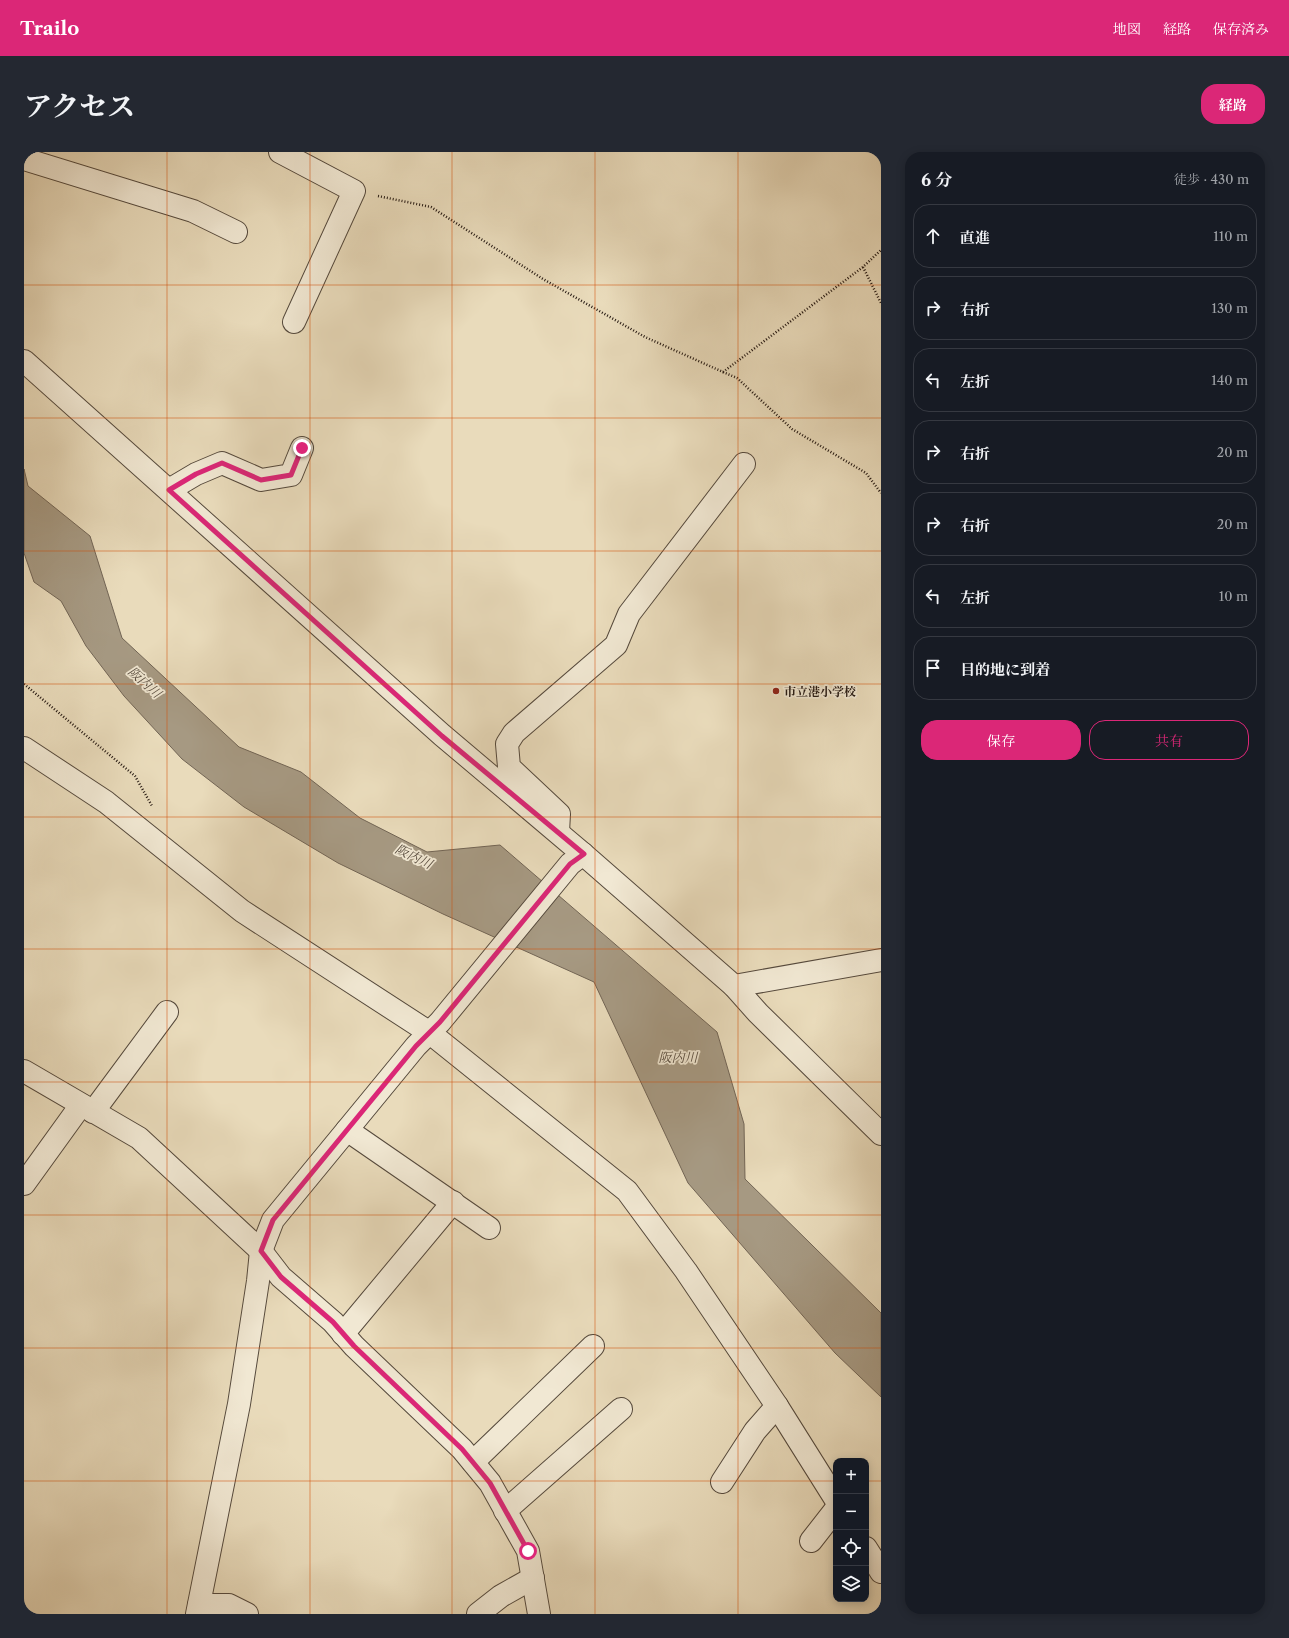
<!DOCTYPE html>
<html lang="ja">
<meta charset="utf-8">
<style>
:root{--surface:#171b24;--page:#242831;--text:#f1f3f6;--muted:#9ea1a6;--line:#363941;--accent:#db2777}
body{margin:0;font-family:"Libre Caslon Text","Noto Serif JP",serif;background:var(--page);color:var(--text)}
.controls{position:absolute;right:12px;bottom:12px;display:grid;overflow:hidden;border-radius:8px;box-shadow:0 2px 10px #0003}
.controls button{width:36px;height:36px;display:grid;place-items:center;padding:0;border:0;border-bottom:1px solid var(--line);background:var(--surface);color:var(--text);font:20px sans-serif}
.stop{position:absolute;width:12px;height:12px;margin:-9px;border:3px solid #db2777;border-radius:50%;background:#fff}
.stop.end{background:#db2777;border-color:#fff;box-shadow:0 1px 4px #0008}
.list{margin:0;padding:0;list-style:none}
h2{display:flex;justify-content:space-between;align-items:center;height:52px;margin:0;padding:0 16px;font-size:17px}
h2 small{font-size:13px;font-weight:400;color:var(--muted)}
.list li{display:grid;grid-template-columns:26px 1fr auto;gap:12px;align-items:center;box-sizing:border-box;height:64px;margin:0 8px 8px;padding:0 8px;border:1px solid var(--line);border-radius:16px}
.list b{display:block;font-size:15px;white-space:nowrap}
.list em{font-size:13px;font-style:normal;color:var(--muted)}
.actions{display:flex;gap:8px;padding:12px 16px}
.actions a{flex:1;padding:9px 0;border:1px solid var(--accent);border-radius:16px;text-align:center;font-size:14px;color:var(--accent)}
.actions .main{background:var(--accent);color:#fff}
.icon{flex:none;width:22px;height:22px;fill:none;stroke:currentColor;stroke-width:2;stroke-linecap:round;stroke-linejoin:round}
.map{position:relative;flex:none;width:857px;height:1462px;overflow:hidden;border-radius:16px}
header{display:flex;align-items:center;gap:24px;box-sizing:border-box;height:56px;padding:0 20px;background:var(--accent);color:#fff}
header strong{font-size:19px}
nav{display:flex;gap:22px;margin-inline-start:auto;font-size:14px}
.intro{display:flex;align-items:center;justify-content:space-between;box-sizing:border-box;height:96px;padding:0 24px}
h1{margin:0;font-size:28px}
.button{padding:10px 18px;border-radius:16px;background:var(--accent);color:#fff;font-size:14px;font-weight:700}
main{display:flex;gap:24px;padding:0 24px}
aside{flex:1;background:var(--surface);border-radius:16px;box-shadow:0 2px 10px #0003}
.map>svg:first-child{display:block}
.water{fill:#a69982;stroke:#726555}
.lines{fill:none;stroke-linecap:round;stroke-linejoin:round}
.minor-casing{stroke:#55493c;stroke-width:24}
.path{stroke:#241812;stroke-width:2.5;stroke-dasharray:1 2;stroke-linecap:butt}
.minor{stroke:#f1e8d3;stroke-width:22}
.route{stroke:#db2777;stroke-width:5}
.grid{fill:none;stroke:#d4520d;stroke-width:1;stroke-opacity:0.55}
.poi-dot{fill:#8f2418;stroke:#f1e8d3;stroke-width:1.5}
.labels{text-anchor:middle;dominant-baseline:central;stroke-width:3.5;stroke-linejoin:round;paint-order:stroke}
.poi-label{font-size:12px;font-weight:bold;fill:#241812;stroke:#f1e8d3;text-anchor:start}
.water-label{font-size:13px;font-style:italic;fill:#584c3f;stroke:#f1e8d3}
</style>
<header>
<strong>Trailo</strong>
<nav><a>地図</a><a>経路</a><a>保存済み</a></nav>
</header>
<div class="intro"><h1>アクセス</h1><a class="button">経路</a></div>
<main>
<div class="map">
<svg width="857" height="1462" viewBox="0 0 857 1462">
<rect width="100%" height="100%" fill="#e9dbbb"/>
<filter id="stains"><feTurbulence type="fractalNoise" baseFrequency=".005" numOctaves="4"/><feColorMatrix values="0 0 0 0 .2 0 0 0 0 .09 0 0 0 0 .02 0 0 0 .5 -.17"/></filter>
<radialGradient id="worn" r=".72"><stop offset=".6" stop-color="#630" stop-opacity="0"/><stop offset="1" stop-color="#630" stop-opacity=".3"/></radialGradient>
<path class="water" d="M 0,317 L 4,334 L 66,384 L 98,486 L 215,595 L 277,620 L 336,666 L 403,700 L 476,693 L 693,880 L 720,972 L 721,1027 L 857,1161 L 857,1245 L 811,1201 L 664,1031 L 570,830 L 419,762 L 314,711 L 220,655 L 158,607 L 100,544 L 62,494 L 37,449 L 10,430 L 0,401 Z"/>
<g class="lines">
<defs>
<g id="minor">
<path d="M 256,0 L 330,39 L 270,170"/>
<path d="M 0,7 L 169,59 L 212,80"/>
<path d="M 0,209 L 418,583 L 559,702 L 710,834 L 734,861 L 857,982"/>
<path d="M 145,338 L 172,322 L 198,311 L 237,328 L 267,323 L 278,296"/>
<path d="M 0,596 L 82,650 L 218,759 L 406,881 L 603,1039 L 662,1119 L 753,1254 L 812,1348"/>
<path d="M 534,680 L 535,662 L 485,615 L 483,592 L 490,581 L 592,493 L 605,462 L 720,312"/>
<path d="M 710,834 L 857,808"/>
<path d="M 0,919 L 115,986 L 237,1099 L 257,1125 L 309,1170 L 330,1194 L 438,1297 L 466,1331 L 504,1399 L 515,1462"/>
<path d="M 69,960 L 143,860"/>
<path d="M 323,978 L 465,1076"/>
<path d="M 0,1032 L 57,953"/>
<path d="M 319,1182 L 429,1050"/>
<path d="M 449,1310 L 569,1194"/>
<path d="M 698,1330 L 731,1279 L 753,1254"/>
<path d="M 481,1359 L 597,1257"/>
<path d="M 787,1389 L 812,1357"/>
<path d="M 842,1396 L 857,1420"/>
<path d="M 175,1453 L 205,1453 L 223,1462"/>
<path d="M 173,1462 L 215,1252 L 234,1129 L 237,1099 L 249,1068 L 392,894 L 416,870 L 546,712 L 559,702"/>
<path d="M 454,1462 L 477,1444 L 509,1426"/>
</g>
</defs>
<use href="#minor" class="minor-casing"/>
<g class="path">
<path d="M 354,44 L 407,55 L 519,127 L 621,185 L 699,220 L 839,115 L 857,98"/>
<path d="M 839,115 L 857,151"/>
<path d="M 699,220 L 713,226 L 768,277 L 842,321 L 857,341"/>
<path d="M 0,532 L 111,624 L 128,654"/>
</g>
<use href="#minor" class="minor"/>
</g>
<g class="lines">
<path class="route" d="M 278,296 L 267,323 L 237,328 L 198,311 L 172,322 L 145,338 L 418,584 L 560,702 L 546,712 L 416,870 L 392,894 L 249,1068 L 237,1099 L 257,1125 L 309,1170 L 330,1194 L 438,1297 L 466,1331 L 504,1399"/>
</g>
<path class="grid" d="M 143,0 L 143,1462M 286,0 L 286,1462M 428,0 L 428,1462M 571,0 L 571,1462M 714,0 L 714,1462M 0,133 L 857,133M 0,266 L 857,266M 0,399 L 857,399M 0,532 L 857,532M 0,665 L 857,665M 0,797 L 857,797M 0,930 L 857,930M 0,1063 L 857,1063M 0,1196 L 857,1196M 0,1329 L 812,1329M 842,1329 L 857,1329"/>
<circle class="poi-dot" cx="752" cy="539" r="4"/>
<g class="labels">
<g class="poi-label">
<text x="760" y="539">市立港小学校</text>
</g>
<g class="water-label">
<text transform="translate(121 530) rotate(42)">阪内川</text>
<text transform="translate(390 704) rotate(26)">阪内川</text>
<text x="654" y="905">阪内川</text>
</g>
</g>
<rect width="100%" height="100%" filter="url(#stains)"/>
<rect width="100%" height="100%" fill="url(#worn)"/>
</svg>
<div class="controls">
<button>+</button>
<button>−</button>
<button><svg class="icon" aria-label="locate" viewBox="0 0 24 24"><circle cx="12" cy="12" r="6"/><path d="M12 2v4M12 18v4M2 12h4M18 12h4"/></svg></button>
<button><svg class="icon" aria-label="layers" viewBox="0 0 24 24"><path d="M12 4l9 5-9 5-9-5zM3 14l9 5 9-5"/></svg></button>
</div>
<div class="stop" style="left:504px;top:1399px"></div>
<div class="stop end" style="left:278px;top:296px"></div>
</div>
<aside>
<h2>6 分<small>徒歩 · 430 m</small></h2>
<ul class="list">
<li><svg class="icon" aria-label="ahead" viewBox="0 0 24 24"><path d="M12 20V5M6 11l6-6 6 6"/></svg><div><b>直進</b></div><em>110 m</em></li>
<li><svg class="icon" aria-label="right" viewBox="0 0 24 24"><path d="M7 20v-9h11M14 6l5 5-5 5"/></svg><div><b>右折</b></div><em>130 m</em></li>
<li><svg class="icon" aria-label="left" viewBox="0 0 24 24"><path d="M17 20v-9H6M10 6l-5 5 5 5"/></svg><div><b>左折</b></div><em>140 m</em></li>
<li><svg class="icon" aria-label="right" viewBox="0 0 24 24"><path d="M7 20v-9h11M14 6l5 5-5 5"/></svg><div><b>右折</b></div><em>20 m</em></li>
<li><svg class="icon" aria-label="right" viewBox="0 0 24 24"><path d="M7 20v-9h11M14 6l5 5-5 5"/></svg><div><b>右折</b></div><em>20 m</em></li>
<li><svg class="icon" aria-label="left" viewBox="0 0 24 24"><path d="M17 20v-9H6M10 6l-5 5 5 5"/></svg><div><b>左折</b></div><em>10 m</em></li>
<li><svg class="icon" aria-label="arrive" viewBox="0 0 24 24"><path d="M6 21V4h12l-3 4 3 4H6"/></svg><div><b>目的地に到着</b></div></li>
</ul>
<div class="actions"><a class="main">保存</a><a>共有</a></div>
</aside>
</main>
